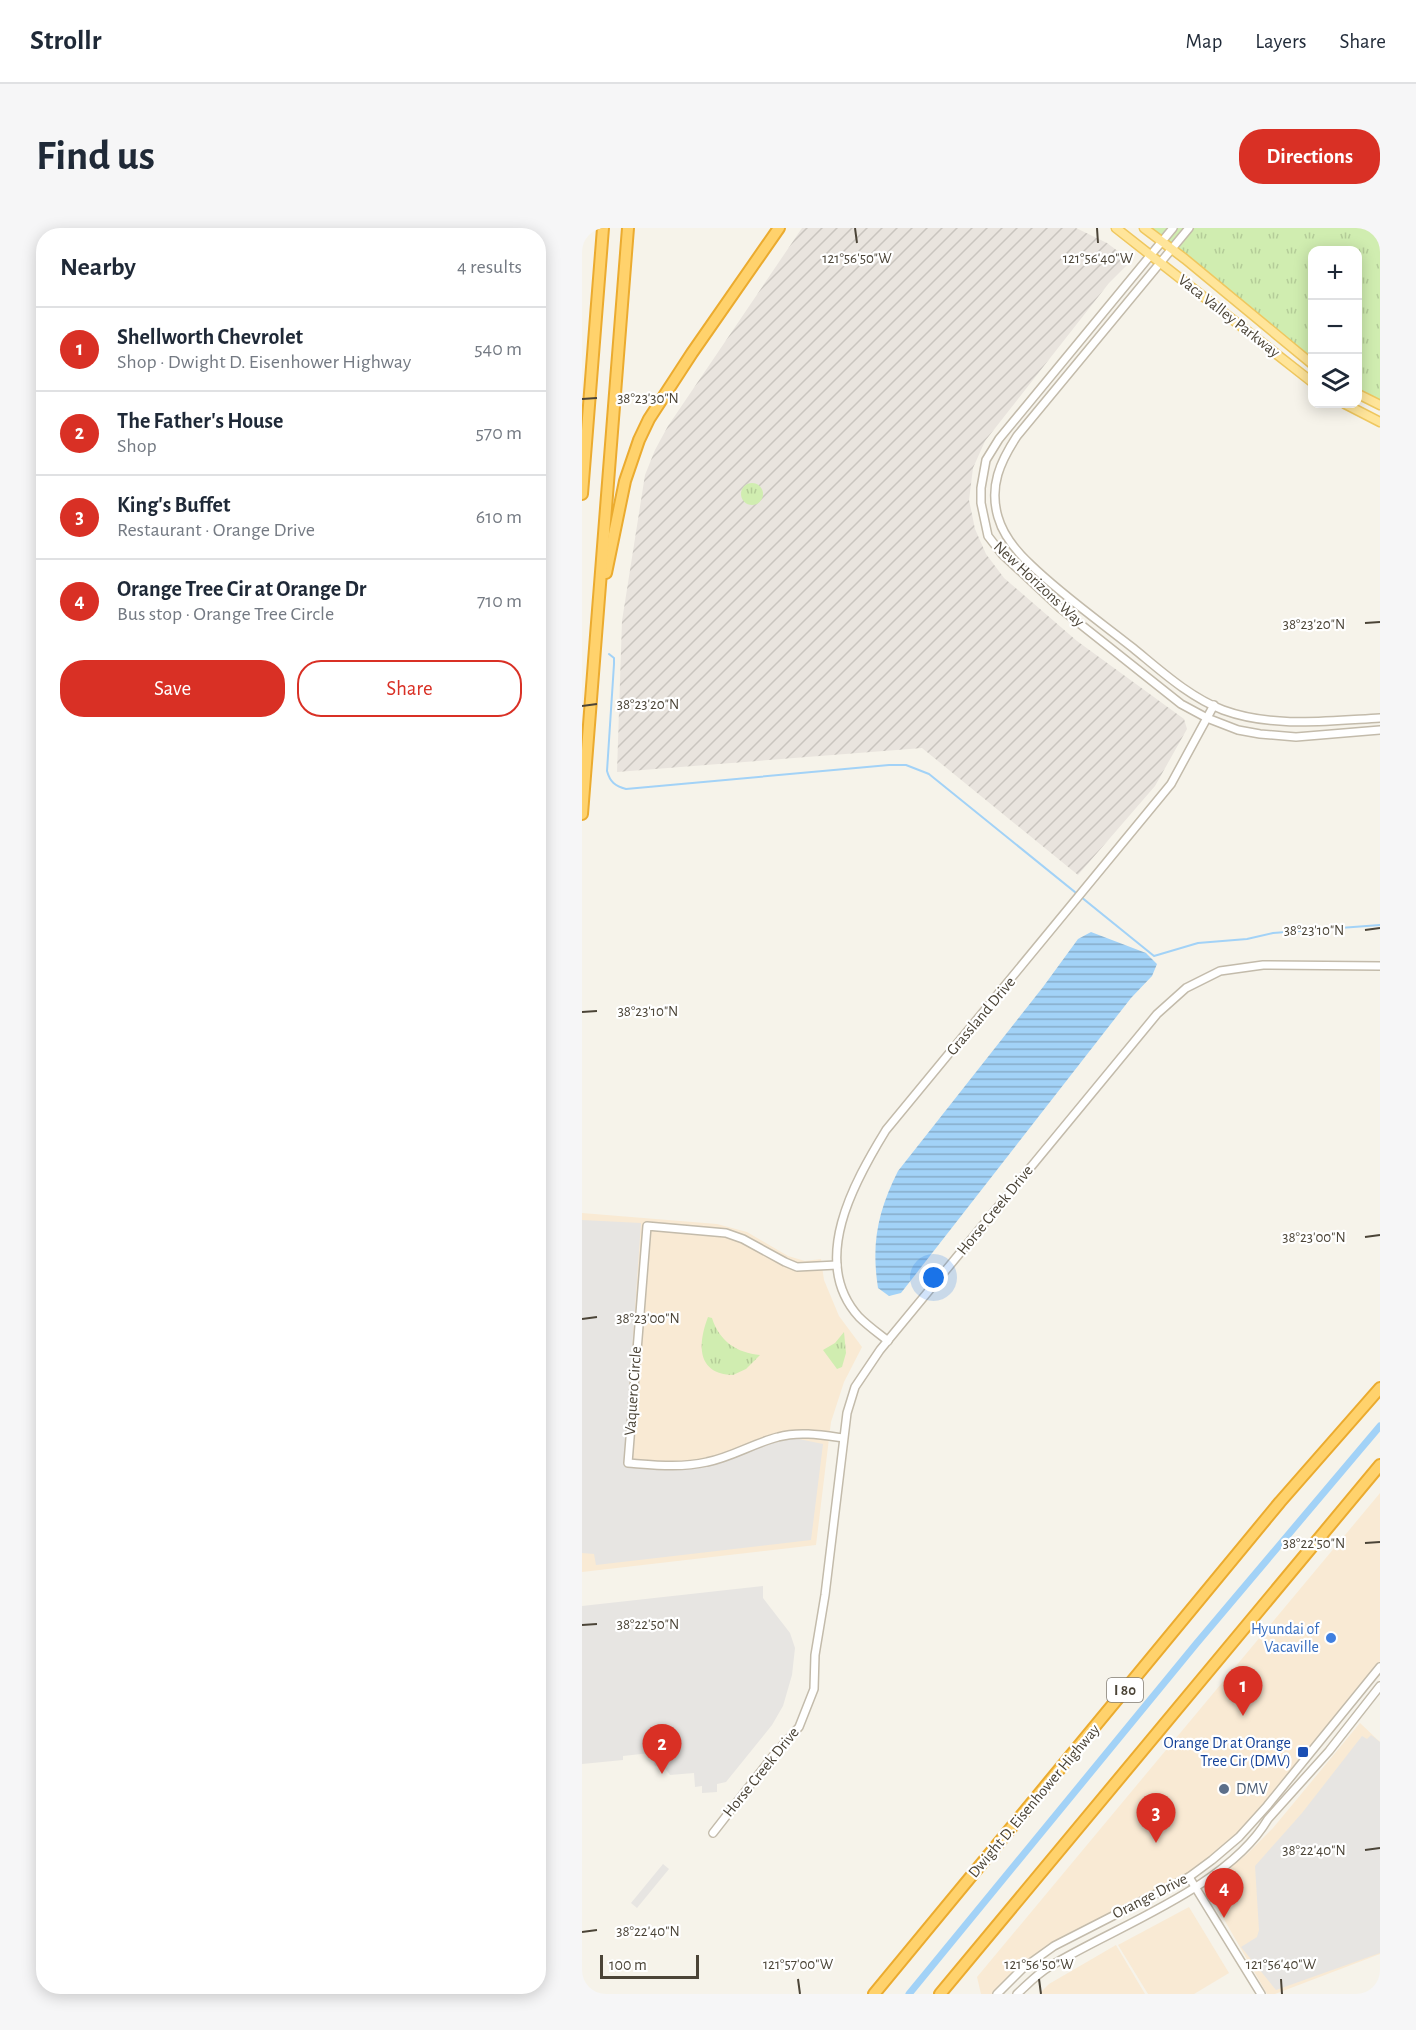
<!DOCTYPE html>
<meta charset="utf-8">
<style>
:root{--surface:#fff;--page:#f6f6f7;--text:#1f2937;--muted:#747a83;--line:#e0e1e3;--accent:#d93025}
body{margin:0;font-family:"Alegreya Sans",sans-serif;background:var(--page);color:var(--text)}
.controls{position:absolute;right:18px;top:18px;display:grid;overflow:hidden;border-radius:12px;box-shadow:0 3px 15px #0003}
.controls button{width:54px;height:54px;display:grid;place-items:center;padding:0;border:0;border-bottom:2px solid var(--line);background:var(--surface);color:var(--text);font:30px sans-serif}
.scale{position:absolute;left:18px;bottom:15px;width:99px;box-sizing:border-box;padding-left:6px;border:3px solid #4b4437;border-top:0;font-size:16px;line-height:21px;white-space:nowrap;color:#4b4437;-webkit-text-stroke:4px #fff;paint-order:stroke}
.you{position:absolute;left:352px;top:1050px;width:21px;height:21px;margin:-15px;border:4px solid #fff;border-radius:50%;background:#1a73e8;box-shadow:0 0 0 9px #1a73e833}
.badge{display:grid;place-items:center;width:39px;height:39px;border-radius:50%;background:var(--accent);color:#fff;font-size:20px;font-weight:700}
.pin{position:absolute;translate:-50% -50px;filter:drop-shadow(0 2px 3px #0008)}
.pin::after{content:'';position:absolute;top:32px;width:21px;height:18px;background:inherit;clip-path:polygon(0 0,100% 0,50% 100%)}
.list{margin:0;padding:0;list-style:none}
h2{display:flex;justify-content:space-between;align-items:center;height:78px;margin:0;padding:0 24px;font-size:26px}
h2 small{font-size:20px;font-weight:400;color:var(--muted)}
.list li{display:grid;grid-template-columns:39px 1fr auto;gap:18px;align-items:center;box-sizing:border-box;height:84px;padding:0 24px;border-top:2px solid var(--line)}
.list b{display:block;font-size:22px;white-space:nowrap}
.list p{margin:0;font-size:20px;white-space:nowrap;color:var(--muted)}
.list em{font-size:20px;font-style:normal;color:var(--muted)}
.actions{display:flex;gap:12px;padding:18px 24px}
.actions a{flex:1;padding:14px 0;border:2px solid var(--accent);border-radius:24px;text-align:center;font-size:21px;color:var(--accent)}
.actions .main{background:var(--accent);color:#fff}
.icon{flex:none;width:33px;height:33px;fill:none;stroke:currentColor;stroke-width:2;stroke-linecap:round;stroke-linejoin:round}
.map{position:relative;flex:none;width:798px;height:1766px;overflow:hidden;border-radius:24px}
header{display:flex;align-items:center;gap:36px;box-sizing:border-box;height:84px;padding:0 30px;background:var(--surface);border-bottom:2px solid var(--line)}
header strong{font-size:28px}
nav{display:flex;gap:33px;margin-inline-start:auto;font-size:21px}
.intro{display:flex;align-items:center;justify-content:space-between;box-sizing:border-box;height:144px;padding:0 36px}
h1{margin:0;font-size:42px}
.button{padding:15px 27px;border-radius:24px;background:var(--accent);color:#fff;font-size:21px;font-weight:700}
main{display:flex;gap:36px;padding:0 36px}
aside{flex:1;background:var(--surface);border-radius:24px;box-shadow:0 3px 15px #0003}
.map>svg:first-child{display:block}
.commercial{fill:#f9ead4}
.industrial{fill:url(#industrial-furrows)}
.grass{fill:url(#grass-tufts)}
.parking{fill:#e7e5e2}
.water{fill:url(#water-rules)}
.lines{fill:none;stroke-linecap:round;stroke-linejoin:round}
.stream{stroke:#a2d2f7;stroke-width:2}
.canal{stroke:#a2d2f7;stroke-width:7}
.minor-casing{stroke:#c3bbab;stroke-width:10}
.major-casing{stroke:#efc75f;stroke-width:11}
.highway-casing{stroke:#ebab2f;stroke-width:14}
.minor{stroke:#fff;stroke-width:7}
.major{stroke:#ffe59a;stroke-width:8}
.highway{stroke:#ffd26c;stroke-width:10}
.ticks{fill:none;stroke:#4b4437;stroke-width:2}
.shop-dot{fill:#3f7fe0;stroke:#fff;stroke-width:2}
.transit-dot{fill:#1a4fb4;stroke:#fff;stroke-width:2}
.service-dot{fill:#5c6f8a;stroke:#fff;stroke-width:2}
.labels{text-anchor:middle;dominant-baseline:central;stroke-width:4.5;stroke-linejoin:round;paint-order:stroke}
.shield{fill:#fff;stroke:#817c73;stroke-width:1.5}
.shield-label{font-size:15px;font-weight:bold;fill:#4b4437}
.street-label{font-size:16px;fill:#4b4437;stroke:#fff}
.shop-label{font-size:16px;fill:#366cbe;stroke:#fff;text-anchor:end}
.transit-label{font-size:16px;fill:#164399;stroke:#fff;text-anchor:end}
.service-label{font-size:16px;fill:#4e5e75;stroke:#fff;text-anchor:start}
.ticks-label{font-size:15px;text-anchor:middle;fill:#4b4437;stroke:#fff;stroke-width:4.5;stroke-linejoin:round;paint-order:stroke}
</style>
<header>
<strong>Strollr</strong>
<nav><a>Map</a><a>Layers</a><a>Share</a></nav>
</header>
<div class="intro"><h1>Find us</h1><a class="button">Directions</a></div>
<main>
<aside>
<h2>Nearby<small>4 results</small></h2>
<ul class="list">
<li><span class="badge">1</span><div><b>Shellworth Chevrolet</b><p>Shop · Dwight D. Eisenhower Highway</p></div><em>540 m</em></li>
<li><span class="badge">2</span><div><b>The Father's House</b><p>Shop</p></div><em>570 m</em></li>
<li><span class="badge">3</span><div><b>King's Buffet</b><p>Restaurant · Orange Drive</p></div><em>610 m</em></li>
<li><span class="badge">4</span><div><b>Orange Tree Cir at Orange Dr</b><p>Bus stop · Orange Tree Circle</p></div><em>710 m</em></li>
</ul>
<div class="actions"><a class="main">Save</a><a>Share</a></div>
</aside>
<div class="map">
<svg width="798" height="1766" viewBox="0 0 798 1766">
<defs>
<pattern id="industrial-furrows" width="10" height="10" patternUnits="userSpaceOnUse" patternTransform="scale(1.5)"><rect width="10" height="10" fill="#e9e4de"/><path d="M-1 1l2-2M0 10L10 0M9 11l2-2" fill="none" stroke="#c9c5bf"/></pattern>
<pattern id="grass-tufts" width="24" height="20" patternUnits="userSpaceOnUse" patternTransform="scale(1.5)"><rect width="24" height="20" fill="#d0edb0"/><path d="M3 7l-1-3M5 7V3M7 7l1-3M15 17l-1-3M17 17v-4M19 17l1-3" fill="none" stroke="#b4cc98"/></pattern>
<pattern id="water-rules" width="6" height="5" patternUnits="userSpaceOnUse" patternTransform="scale(1.5)"><rect width="6" height="5" fill="#a2d2f7"/><path d="M0 2.5h6" fill="none" stroke="#86acc9"/></pattern>
</defs>
<rect width="100%" height="100%" fill="#f6f3ea"/>
<g class="commercial">
<path d="M 0,985 L 135,996 L 165,1004 L 206,1028 L 223,1033 L 239,1031 L 242,1052 L 257,1088 L 280,1119 L 262,1154 L 249,1194 L 234,1317 L 0,1344 Z"/>
<path d="M 798,1265 L 798,1437 L 671,1589 L 629,1630 L 608,1645 L 476,1715 L 412,1766 L 399,1766 L 395,1749 Z"/>
<path d="M 778,1495 L 798,1514 L 798,1726 L 693,1766 L 685,1766 L 628,1667 L 627,1660 L 628,1656 L 665,1626 L 691,1600 Z"/>
<path d="M 607,1679 L 647,1745 L 612,1766 L 566,1766 L 536,1717 Z"/>
<path d="M 534,1717 L 563,1766 L 457,1766 L 467,1756 Z"/>
</g>
<path class="industrial" d="M 220,0 L 494,0 L 525,15 L 549,33 L 527,55 L 403,213 L 391,240 L 387,272 L 393,301 L 404,326 L 422,350 L 495,413 L 602,491 L 605,501 L 573,558 L 496,647 L 340,520 L 35,544 L 40,393 L 63,247 L 73,222 L 86,198 Z"/>
<g class="grass">
<path d="M 562,0 L 798,0 L 798,175 L 776,164 L 776,22 L 730,22 L 730,136 Z"/>
<circle cx="170" cy="266" r="11"/>
<path d="M 126,1089 L 130,1090 C 137,1113 155,1125 178,1127 L 164,1141 L 151,1147 C 114,1146 116,1115 126,1089 Z"/>
<path d="M 262,1104 L 264,1125 L 260,1139 L 255,1141 L 241,1122 L 253,1115 Z"/>
</g>
<g class="parking">
<path d="M 0,992 L 59,995 L 42,1238 L 103,1240 L 170,1220 L 212,1210 L 241,1216 L 229,1312 L 14,1337 L 12,1326 L 0,1325 Z"/>
<path d="M 181,1358 L 181,1370 L 208,1405 L 213,1420 L 210,1447 L 201,1478 L 190,1497 L 144,1554 L 135,1556 L 135,1564 L 120,1565 L 120,1558 L 113,1559 L 112,1545 L 88,1547 L 82,1539 L 73,1538 L 68,1525 L 41,1528 L 41,1532 L 0,1536 L 0,1378 Z"/>
<path d="M 789,1507 L 798,1514 L 798,1725 L 694,1762 L 659,1719 L 675,1709 L 677,1702 L 673,1638 L 720,1585 L 780,1508 L 785,1511 Z"/>
<path d="M 81,1636 L 87,1641 L 55,1680 L 49,1675 Z"/>
</g>
<path class="water" d="M 509,704 L 564,725 L 575,736 L 570,748 L 549,770 L 319,1065 L 307,1068 L 296,1060 C 289,1015 296,983 316,943 L 461,759 L 496,711 Z"/>
<g class="lines">
<path class="stream" d="M 27,426 L 32,430 L 32,436 L 25,543 C 28,554 33,558 44,561 L 307,537 L 324,537 L 347,546 L 572,728 L 616,715 L 665,711 L 691,705 L 798,697"/>
<path class="canal" d="M 327,1766 L 614,1416 L 798,1198"/>
<defs>
<g id="minor">
<path d="M 591,0 L 417,211 L 404,232 L 399,260 L 399,275 L 406,308 L 420,326 L 478,380 L 599,476 L 625,490 L 656,502 L 678,506 L 714,509 L 798,502"/>
<path d="M 607,0 L 435,208 C 418,234 407,258 416,289 C 421,307 435,324 449,337 C 480,367 517,393 551,420 C 578,442 607,469 641,482 C 690,500 746,493 798,490"/>
<path d="M 255,1037 L 215,1039 L 203,1034 L 161,1011 L 144,1005 L 65,998 L 46,1235 C 73,1237 99,1240 125,1234 C 150,1229 172,1215 196,1209 C 217,1203 240,1207 261,1210"/>
<path d="M 306,1113 C 296,1105 286,1098 277,1089 C 227,1034 272,954 304,902 L 589,556 L 632,477"/>
<path d="M 131,1605 L 191,1528 L 217,1499 L 232,1461 L 233,1427 L 243,1367 L 265,1185 L 273,1159 L 298,1122 L 575,786 L 604,760 L 638,743 L 681,737 L 798,738"/>
<path d="M 607,1649 L 679,1766"/>
<path d="M 415,1766 L 440,1741 L 472,1718 L 607,1649 L 630,1632 L 657,1609 L 685,1578 L 798,1439"/>
<path d="M 435,1766 C 445,1757 455,1746 467,1739 C 534,1698 645,1660 686,1591 L 747,1523 L 798,1458"/>
</g>
<g id="major">
<path d="M 534,0 L 730,154"/>
<path d="M 562,0 L 603,31 L 730,136"/>
<path d="M 776,166 L 798,177"/>
<path d="M 763,176 L 798,194"/>
</g>
<g id="highway">
<path d="M 0,266 L 21,0"/>
<path d="M 24,345 L 43,253 L 57,212 L 67,191 L 110,125 L 197,0"/>
<path d="M 0,586 L 46,0"/>
<path d="M 292,1766 L 698,1274 L 798,1160"/>
<path d="M 358,1766 L 798,1237"/>
</g>
</defs>
<use href="#minor" class="minor-casing"/>
<use href="#major" class="major-casing"/>
<use href="#highway" class="highway-casing"/>
<use href="#minor" class="minor"/>
<use href="#major" class="major"/>
<use href="#highway" class="highway"/>
</g>
<path class="ticks" d="M 273,0 L 275,15M 515,0 L 516,15M 0,171 L 15,170M 783,395 L 798,394M 0,478 L 15,476M 783,702 L 798,700M 0,784 L 15,783M 783,1009 L 798,1007M 0,1091 L 15,1089M 783,1315 L 798,1314M 0,1397 L 15,1396M 783,1622 L 798,1620M 0,1704 L 15,1702M 216,1751 L 218,1766M 457,1751 L 459,1766M 699,1751 L 700,1766"/>
<circle class="shop-dot" cx="749" cy="1410" r="6"/>
<rect class="transit-dot" x="715" y="1518" width="12" height="12" rx="3"/>
<circle class="service-dot" cx="642" cy="1561" r="6"/>
<g class="labels">
<rect class="shield" x="525" y="1450" width="36" height="24" rx="4.5"/>
<g class="shield-label">
<text x="543" y="1462">I 80</text>
</g>
<g class="street-label">
<text transform="translate(647 88) rotate(38)">Vaca Valley Parkway</text>
<text transform="translate(457 356) rotate(43)">New Horizons Way</text>
<text transform="translate(399 788) rotate(-50)">Grassland Drive</text>
<text transform="translate(413 982) rotate(-51)">Horse Creek Drive</text>
<text transform="translate(51 1163) rotate(-86)">Vaquero Circle</text>
<text transform="translate(179 1544) rotate(-51)">Horse Creek Drive</text>
<text transform="translate(452 1573) rotate(-50)">Dwight D. Eisenhower Highway</text>
<text transform="translate(568 1668) rotate(-27)">Orange Drive</text>
</g>
<g class="shop-label">
<text x="737" y="1401">Hyundai of<tspan x="737" dy="18">Vacaville</tspan></text>
</g>
<g class="transit-label">
<text x="709" y="1515">Orange Dr at Orange<tspan x="709" dy="18">Tree Cir (DMV)</tspan></text>
</g>
<g class="service-label">
<text x="654" y="1561">DMV</text>
</g>
</g>
<g class="ticks-label">
<text x="275" y="35">121°56'50"W</text>
<text x="516" y="35">121°56'40"W</text>
<text x="66" y="175">38°23'30"N</text>
<text x="732" y="401">38°23'20"N</text>
<text x="66" y="481">38°23'20"N</text>
<text x="732" y="707">38°23'10"N</text>
<text x="66" y="788">38°23'10"N</text>
<text x="732" y="1014">38°23'00"N</text>
<text x="66" y="1095">38°23'00"N</text>
<text x="732" y="1320">38°22'50"N</text>
<text x="66" y="1401">38°22'50"N</text>
<text x="732" y="1627">38°22'40"N</text>
<text x="66" y="1708">38°22'40"N</text>
<text x="216" y="1741">121°57'00"W</text>
<text x="457" y="1741">121°56'50"W</text>
<text x="699" y="1741">121°56'40"W</text>
</g>
</svg>
<div class="controls">
<button>+</button>
<button>−</button>
<button><svg class="icon" aria-label="layers" viewBox="0 0 24 24"><path d="M12 4l9 5-9 5-9-5zM3 14l9 5 9-5"/></svg></button>
</div>
<div class="scale">100 m</div>
<div class="you"></div>
<div class="pin badge" style="left:661px;top:1488px">1</div>
<div class="pin badge" style="left:80px;top:1546px">2</div>
<div class="pin badge" style="left:574px;top:1615px">3</div>
<div class="pin badge" style="left:642px;top:1690px">4</div>
</div>
</main>
